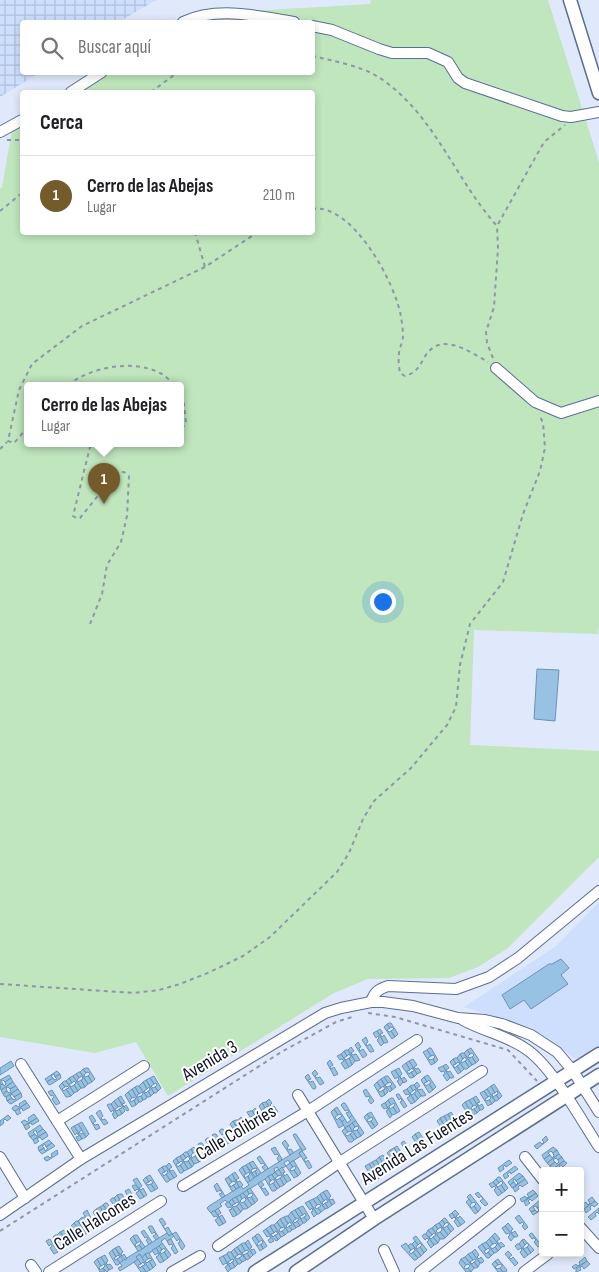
<!DOCTYPE html>
<html lang="es">
<meta charset="utf-8">
<style>
:root{--surface:#fff;--page:#f2f2f2;--text:#202124;--muted:#757577;--line:#e0e0e0;--accent:#735b2c}
body{margin:0;font-family:"Sofia Sans Condensed",sans-serif;background:var(--page);color:var(--text)}
.controls{position:absolute;right:15px;bottom:15px;display:grid;overflow:hidden;border-radius:5px;box-shadow:0 2px 8px #0003}
.controls button{width:45px;height:45px;display:grid;place-items:center;padding:0;border:0;border-bottom:1px solid var(--line);background:var(--surface);color:var(--text);font:25px sans-serif}
.you{position:absolute;left:382px;top:601px;width:18px;height:18px;margin:-12px;border:4px solid #fff;border-radius:50%;background:#1a73e8;box-shadow:0 0 0 8px #1a73e833}
.badge{display:grid;place-items:center;width:32px;height:32px;border-radius:50%;background:var(--accent);color:#fff;font-size:16px;font-weight:700}
.pin{position:absolute;translate:-50% -41px;filter:drop-shadow(0 1px 2px #0008)}
.pin::after{content:'';position:absolute;top:26px;width:18px;height:15px;background:inherit;clip-path:polygon(0 0,100% 0,50% 100%)}
.popup{position:absolute;left:24px;top:382px;width:160px;height:65px;box-sizing:border-box;display:grid;place-content:center;border-radius:5px;background:var(--surface);filter:drop-shadow(0 1px 4px #0005);font-size:16px;white-space:nowrap;color:var(--muted)}
.popup b{font-size:19px;color:var(--text)}
.popup::after{content:'';position:absolute;left:50%;top:100%;margin-left:-10px;border:10px solid transparent;border-top-color:var(--surface)}
.list{margin:0;padding:0;list-style:none}
h2{display:flex;justify-content:space-between;align-items:center;height:65px;margin:0;padding:0 20px;font-size:21px}
h2 small{font-size:16px;font-weight:400;color:var(--muted)}
.list li{display:grid;grid-template-columns:32px 1fr auto;gap:15px;align-items:center;box-sizing:border-box;height:80px;padding:0 20px;border-top:1px solid var(--line)}
.list b{display:block;font-size:19px;white-space:nowrap}
.list p{margin:0;font-size:16px;white-space:nowrap;color:var(--muted)}
.list em{font-size:16px;font-style:normal;color:var(--muted)}
.icon{flex:none;width:28px;height:28px;fill:none;stroke:currentColor;stroke-width:2;stroke-linecap:round;stroke-linejoin:round}
.map{position:relative;flex:none;width:599px;height:1272px;overflow:hidden}
.search{position:absolute;background:var(--surface);box-shadow:0 2px 8px #0003;left:20px;top:20px;width:295px;height:55px;display:flex;align-items:center;gap:12px;box-sizing:border-box;padding:0 18px;border-radius:5px;color:var(--muted);font-size:19px}
.panel{position:absolute;background:var(--surface);box-shadow:0 2px 8px #0003;left:20px;top:90px;width:295px;height:145px;border-radius:5px}
.map>svg:first-child{display:block}
.built{fill:#cedefd}
.industrial{fill:url(#industrial-grid)}
.green{fill:#bfe6bd;fill-rule:evenodd}
.building{fill:#98c2e4;stroke:#6a92b3}
.lines{fill:none;stroke-linecap:round;stroke-linejoin:round}
.minor-casing{stroke:#5a6d94;stroke-width:12}
.major-casing{stroke:#5a6d94;stroke-width:15}
.path{stroke:#8e96a8;stroke-width:2;stroke-dasharray:4 4;stroke-linecap:butt}
.minor{stroke:#fff;stroke-width:10}
.major{stroke:#fff;stroke-width:12}
.labels{text-anchor:middle;dominant-baseline:central;stroke-width:4;stroke-linejoin:round;paint-order:stroke}
.street-label{font-size:19px;fill:#0c1323;stroke:#fff}
</style>
<div class="map">
<svg width="599" height="1272" viewBox="0 0 599 1272">
<defs>
<pattern id="industrial-grid" width="8" height="8" patternUnits="userSpaceOnUse" patternTransform="scale(1.25)"><rect width="8" height="8" fill="#cedefd"/><path d="M0 4h8M4 0v8" fill="none" stroke="#b0bed9"/></pattern>
</defs>
<rect width="100%" height="100%" fill="#e0e9fb"/>
<path class="built" d="M 599,902 L 599,1047 L 580,1058 L 574,1058 L 547,1037 L 521,1025 L 464,1007 L 556,946 Z"/>
<path class="industrial" d="M 0,0 L 156,0 L 119,22 L 22,22 L 22,72 L 39,73 L 0,97 Z"/>
<path class="green" d="M 371,0 L 548,0 L 599,162 L 599,626 L 598,634 L 474,630 L 470,745 L 599,751 L 599,857 L 508,948 L 478,967 L 449,978 L 368,979 L 334,993 L 168,1096 L 136,1042 L 95,1053 L 0,1037 L 0,189 L 2,187 L 13,124 L 22,118 L 22,232 L 312,232 L 312,92 L 65,92 L 98,73 L 312,72 L 312,22 L 192,22 L 213,9 L 268,10 L 370,4 ZM 28,385 L 180,385 L 180,443 L 28,443 Z"/>
<g class="building">
<path d="M 537,669 L 559,670 L 555,721 L 534,719 Z"/>
<path d="M 561,959 L 569,968 L 561,975 L 568,984 L 531,1009 L 524,1000 L 510,1009 L 502,995 L 549,964 L 552,964 Z"/>
<path d="M 389,1023 L 391,1023 L 398,1034 L 395,1037 L 391,1031 L 394,1029 L 392,1027 L 390,1028 L 387,1024 Z"/>
<path d="M 387,1024 L 390,1028 L 387,1030 L 389,1032 L 391,1031 L 395,1037 L 392,1039 L 384,1027 Z"/>
<path d="M 380,1029 L 383,1033 L 380,1034 L 382,1037 L 384,1035 L 388,1042 L 386,1043 L 384,1043 L 377,1031 Z"/>
<path d="M 377,1031 L 384,1043 L 381,1046 L 377,1040 L 379,1038 L 378,1036 L 376,1038 L 373,1033 Z"/>
<path d="M 366,1037 L 368,1042 L 366,1044 L 367,1046 L 370,1044 L 374,1051 L 372,1052 L 370,1052 L 362,1040 Z"/>
<path d="M 358,1042 L 361,1047 L 359,1048 L 360,1051 L 363,1049 L 367,1055 L 363,1058 L 355,1045 Z"/>
<path d="M 351,1047 L 354,1051 L 351,1053 L 353,1055 L 356,1054 L 360,1060 L 357,1061 L 355,1061 L 348,1050 Z"/>
<path d="M 429,1048 L 431,1048 L 438,1060 L 435,1063 L 433,1059 L 435,1057 L 433,1055 L 431,1056 L 427,1050 Z"/>
<path d="M 471,1048 L 479,1060 L 476,1063 L 472,1057 L 474,1055 L 472,1053 L 470,1054 L 467,1050 Z"/>
<path d="M 346,1050 L 348,1050 L 355,1061 L 352,1065 L 349,1058 L 351,1057 L 349,1054 L 347,1056 L 344,1051 Z"/>
<path d="M 427,1050 L 431,1056 L 428,1058 L 430,1060 L 433,1059 L 435,1063 L 431,1065 L 423,1052 Z"/>
<path d="M 467,1050 L 470,1054 L 468,1056 L 469,1058 L 472,1057 L 476,1063 L 472,1065 L 464,1053 Z"/>
<path d="M 344,1051 L 347,1056 L 344,1058 L 346,1060 L 349,1058 L 352,1065 L 349,1067 L 341,1054 Z"/>
<path d="M 462,1053 L 464,1053 L 472,1065 L 469,1067 L 465,1061 L 467,1060 L 465,1057 L 463,1059 L 460,1054 Z"/>
<path d="M 341,1054 L 349,1067 L 345,1069 L 341,1063 L 344,1061 L 342,1059 L 340,1060 L 337,1056 Z"/>
<path d="M 460,1054 L 463,1059 L 461,1061 L 462,1063 L 465,1061 L 469,1067 L 467,1069 L 464,1069 L 457,1058 Z"/>
<path d="M 455,1058 L 457,1058 L 464,1069 L 461,1072 L 457,1066 L 460,1064 L 458,1062 L 456,1064 L 453,1059 Z"/>
<path d="M 413,1059 L 417,1065 L 414,1067 L 416,1069 L 418,1068 L 421,1072 L 417,1074 L 409,1061 Z"/>
<path d="M 453,1059 L 456,1064 L 453,1065 L 455,1068 L 457,1066 L 461,1072 L 458,1074 L 450,1062 Z"/>
<path d="M 330,1060 L 333,1065 L 330,1067 L 331,1069 L 334,1067 L 338,1074 L 334,1076 L 327,1063 Z"/>
<path d="M 11,1061 L 14,1066 L 0,1075 L 0,1068 Z"/>
<path d="M 409,1061 L 417,1074 L 414,1077 L 411,1072 L 414,1071 L 412,1068 L 410,1070 L 406,1063 Z"/>
<path d="M 406,1063 L 410,1070 L 407,1071 L 409,1074 L 411,1072 L 414,1077 L 411,1078 L 410,1078 L 402,1066 Z"/>
<path d="M 446,1064 L 449,1068 L 446,1070 L 448,1072 L 450,1071 L 454,1077 L 452,1078 L 450,1078 L 443,1066 Z"/>
<path d="M 443,1066 L 450,1078 L 447,1081 L 443,1075 L 445,1074 L 444,1071 L 441,1072 L 438,1068 Z"/>
<path d="M 86,1068 L 88,1068 L 95,1079 L 92,1082 L 88,1076 L 90,1074 L 88,1072 L 86,1073 L 83,1069 Z"/>
<path d="M 399,1068 L 402,1074 L 400,1076 L 401,1079 L 404,1077 L 407,1081 L 404,1083 L 403,1082 L 395,1070 Z"/>
<path d="M 83,1069 L 86,1073 L 84,1075 L 85,1077 L 88,1076 L 92,1082 L 88,1084 L 80,1072 Z"/>
<path d="M 315,1070 L 318,1074 L 315,1076 L 317,1078 L 320,1077 L 324,1083 L 320,1085 L 312,1073 Z"/>
<path d="M 395,1070 L 403,1082 L 400,1086 L 397,1081 L 399,1080 L 398,1077 L 395,1079 L 391,1072 Z"/>
<path d="M 57,1071 L 60,1074 L 55,1077 L 54,1074 L 51,1076 L 53,1078 L 47,1082 L 45,1079 Z"/>
<path d="M 79,1072 L 80,1072 L 88,1084 L 85,1087 L 81,1080 L 83,1079 L 82,1076 L 79,1078 L 76,1074 Z"/>
<path d="M 60,1074 L 61,1078 L 50,1085 L 48,1084 L 47,1082 L 53,1078 L 54,1080 L 57,1079 L 55,1077 Z"/>
<path d="M 76,1074 L 79,1078 L 77,1080 L 78,1082 L 81,1080 L 85,1087 L 83,1088 L 81,1088 L 73,1076 Z"/>
<path d="M 308,1074 L 311,1079 L 308,1080 L 310,1082 L 313,1081 L 316,1087 L 315,1089 L 313,1089 L 305,1077 Z"/>
<path d="M 9,1075 L 11,1078 L 5,1082 L 3,1080 L 1,1081 L 3,1084 L 0,1085 L 0,1080 Z"/>
<path d="M 428,1075 L 436,1087 L 433,1090 L 429,1084 L 431,1083 L 429,1080 L 427,1082 L 424,1077 Z"/>
<path d="M 73,1076 L 81,1088 L 78,1091 L 74,1085 L 76,1083 L 74,1081 L 72,1083 L 69,1078 Z"/>
<path d="M 154,1076 L 161,1088 L 158,1091 L 155,1087 L 157,1085 L 156,1083 L 154,1084 L 150,1078 Z"/>
<path d="M 386,1076 L 388,1076 L 396,1087 L 392,1090 L 390,1086 L 392,1084 L 390,1082 L 388,1083 L 384,1077 Z"/>
<path d="M 384,1077 L 388,1083 L 385,1085 L 387,1087 L 390,1086 L 392,1090 L 390,1092 L 381,1079 Z"/>
<path d="M 424,1077 L 427,1082 L 424,1083 L 426,1086 L 429,1084 L 433,1090 L 429,1093 L 421,1080 Z"/>
<path d="M 11,1078 L 13,1082 L 1,1090 L 0,1085 L 3,1084 L 4,1086 L 6,1084 L 5,1082 Z"/>
<path d="M 69,1078 L 72,1083 L 69,1084 L 71,1087 L 74,1085 L 78,1091 L 74,1093 L 66,1081 Z"/>
<path d="M 150,1078 L 154,1084 L 151,1086 L 153,1088 L 155,1087 L 158,1091 L 156,1093 L 154,1093 L 146,1080 Z"/>
<path d="M 381,1079 L 388,1092 L 385,1095 L 383,1090 L 385,1089 L 383,1086 L 381,1088 L 377,1082 Z"/>
<path d="M 146,1080 L 154,1093 L 151,1096 L 148,1091 L 150,1090 L 149,1087 L 147,1089 L 143,1082 Z"/>
<path d="M 64,1081 L 66,1081 L 74,1093 L 71,1096 L 66,1089 L 69,1088 L 67,1086 L 65,1087 L 62,1083 Z"/>
<path d="M 13,1082 L 16,1086 L 10,1089 L 8,1087 L 6,1088 L 7,1091 L 3,1094 L 1,1090 Z"/>
<path d="M 143,1082 L 147,1089 L 144,1091 L 146,1093 L 148,1091 L 151,1096 L 149,1097 L 147,1097 L 139,1086 Z"/>
<path d="M 377,1082 L 381,1088 L 378,1090 L 380,1092 L 383,1090 L 385,1095 L 381,1097 L 374,1085 Z"/>
<path d="M 417,1082 L 420,1086 L 417,1088 L 419,1090 L 422,1089 L 426,1095 L 424,1096 L 421,1096 L 414,1085 Z"/>
<path d="M 62,1083 L 65,1087 L 62,1089 L 64,1091 L 66,1089 L 71,1096 L 68,1097 L 66,1097 L 59,1086 Z"/>
<path d="M 494,1084 L 502,1096 L 499,1099 L 496,1095 L 498,1094 L 497,1091 L 495,1093 L 491,1086 Z"/>
<path d="M 412,1085 L 414,1085 L 421,1096 L 418,1099 L 414,1093 L 416,1092 L 415,1089 L 413,1091 L 410,1086 Z"/>
<path d="M 16,1086 L 18,1089 L 6,1097 L 4,1096 L 3,1094 L 7,1091 L 9,1093 L 11,1092 L 10,1089 Z"/>
<path d="M 137,1086 L 139,1086 L 147,1097 L 146,1099 L 143,1100 L 141,1096 L 143,1094 L 142,1092 L 139,1094 L 135,1087 Z"/>
<path d="M 410,1086 L 413,1091 L 410,1093 L 412,1095 L 414,1093 L 418,1099 L 415,1102 L 407,1089 Z"/>
<path d="M 491,1086 L 495,1093 L 492,1094 L 493,1097 L 496,1095 L 499,1099 L 497,1101 L 495,1101 L 487,1089 Z"/>
<path d="M 135,1087 L 139,1094 L 137,1095 L 138,1097 L 141,1096 L 143,1100 L 141,1102 L 139,1102 L 132,1089 Z"/>
<path d="M 18,1089 L 21,1093 L 14,1097 L 12,1094 L 10,1096 L 12,1098 L 7,1101 L 6,1097 Z"/>
<path d="M 132,1089 L 139,1102 L 136,1105 L 134,1100 L 136,1099 L 134,1097 L 132,1098 L 128,1092 Z"/>
<path d="M 366,1089 L 374,1101 L 371,1104 L 368,1100 L 370,1098 L 369,1096 L 366,1097 L 363,1091 Z"/>
<path d="M 407,1089 L 415,1102 L 411,1104 L 407,1098 L 410,1096 L 408,1094 L 406,1095 L 403,1091 Z"/>
<path d="M 487,1089 L 495,1101 L 492,1104 L 489,1100 L 491,1098 L 490,1096 L 488,1097 L 484,1091 Z"/>
<path d="M 52,1090 L 60,1103 L 56,1105 L 52,1099 L 54,1097 L 53,1095 L 51,1096 L 48,1092 Z"/>
<path d="M 484,1091 L 488,1097 L 485,1099 L 486,1101 L 489,1100 L 492,1104 L 489,1105 L 488,1106 L 480,1093 Z"/>
<path d="M 128,1092 L 132,1098 L 130,1100 L 131,1102 L 134,1100 L 136,1105 L 132,1107 L 125,1095 Z"/>
<path d="M 21,1093 L 22,1097 L 11,1104 L 9,1103 L 7,1101 L 12,1098 L 13,1100 L 16,1099 L 14,1097 Z"/>
<path d="M 397,1094 L 399,1094 L 407,1106 L 404,1108 L 400,1102 L 402,1101 L 401,1098 L 399,1100 L 396,1095 Z"/>
<path d="M 121,1096 L 125,1103 L 122,1104 L 124,1107 L 126,1105 L 129,1110 L 127,1111 L 118,1098 Z"/>
<path d="M 476,1096 L 480,1102 L 477,1103 L 479,1106 L 482,1104 L 484,1108 L 482,1110 L 480,1110 L 473,1098 Z"/>
<path d="M 118,1098 L 125,1111 L 122,1114 L 119,1109 L 122,1108 L 120,1106 L 118,1107 L 114,1101 Z"/>
<path d="M 391,1098 L 393,1098 L 400,1111 L 397,1113 L 393,1107 L 395,1105 L 394,1103 L 391,1105 L 388,1100 Z"/>
<path d="M 473,1098 L 480,1110 L 477,1113 L 474,1109 L 477,1107 L 475,1105 L 473,1106 L 469,1100 Z"/>
<path d="M 269,1099 L 272,1103 L 270,1105 L 271,1107 L 274,1106 L 278,1112 L 274,1114 L 266,1102 Z"/>
<path d="M 25,1100 L 27,1103 L 15,1111 L 13,1110 L 12,1108 L 16,1105 L 18,1107 L 20,1106 L 19,1104 Z"/>
<path d="M 388,1100 L 391,1105 L 389,1106 L 390,1109 L 393,1107 L 397,1113 L 395,1114 L 392,1115 L 385,1103 Z"/>
<path d="M 469,1100 L 473,1106 L 471,1108 L 472,1110 L 474,1109 L 477,1113 L 473,1115 L 465,1102 Z"/>
<path d="M 114,1101 L 118,1107 L 115,1109 L 117,1111 L 119,1109 L 122,1114 L 118,1116 L 111,1104 Z"/>
<path d="M 265,1102 L 266,1102 L 274,1114 L 271,1117 L 267,1110 L 269,1109 L 267,1106 L 265,1108 L 262,1103 Z"/>
<path d="M 465,1102 L 473,1115 L 470,1118 L 467,1113 L 470,1112 L 468,1109 L 466,1111 L 462,1105 Z"/>
<path d="M 27,1103 L 30,1107 L 23,1111 L 22,1108 L 19,1110 L 21,1113 L 17,1115 L 15,1111 Z"/>
<path d="M 262,1103 L 265,1108 L 263,1109 L 264,1112 L 267,1110 L 271,1117 L 269,1118 L 266,1118 L 259,1106 Z"/>
<path d="M 343,1103 L 345,1103 L 352,1115 L 349,1118 L 346,1113 L 349,1112 L 347,1110 L 345,1111 L 341,1105 Z"/>
<path d="M 384,1103 L 385,1103 L 392,1115 L 390,1118 L 386,1111 L 388,1110 L 386,1108 L 384,1109 L 381,1105 Z"/>
<path d="M 109,1104 L 111,1104 L 118,1116 L 115,1119 L 112,1114 L 114,1113 L 113,1110 L 111,1112 L 107,1105 Z"/>
<path d="M 337,1107 L 345,1119 L 342,1122 L 339,1118 L 342,1116 L 340,1114 L 338,1115 L 334,1109 Z"/>
<path d="M 255,1108 L 258,1112 L 255,1114 L 257,1116 L 259,1115 L 263,1121 L 260,1124 L 252,1111 Z"/>
<path d="M 334,1109 L 338,1115 L 335,1117 L 337,1120 L 339,1118 L 344,1125 L 339,1128 L 331,1112 Z"/>
<path d="M 100,1110 L 103,1116 L 101,1118 L 102,1120 L 105,1119 L 108,1123 L 104,1125 L 96,1113 Z"/>
<path d="M 250,1111 L 252,1111 L 260,1124 L 256,1126 L 252,1119 L 255,1118 L 253,1116 L 250,1117 L 247,1112 Z"/>
<path d="M 371,1112 L 378,1124 L 375,1127 L 371,1121 L 373,1119 L 372,1117 L 370,1118 L 367,1114 Z"/>
<path d="M 451,1112 L 459,1124 L 456,1127 L 453,1122 L 455,1121 L 454,1119 L 451,1120 L 448,1114 Z"/>
<path d="M 34,1114 L 37,1118 L 24,1126 L 23,1124 L 21,1122 L 25,1120 L 27,1122 L 29,1120 L 28,1118 Z"/>
<path d="M 367,1114 L 370,1118 L 367,1120 L 368,1122 L 371,1121 L 375,1127 L 372,1129 L 364,1117 Z"/>
<path d="M 448,1114 L 451,1120 L 449,1122 L 451,1124 L 453,1122 L 456,1127 L 453,1128 L 452,1129 L 444,1116 Z"/>
<path d="M 8,1115 L 11,1118 L 7,1121 L 5,1119 L 3,1121 L 4,1123 L 0,1126 L 0,1121 Z"/>
<path d="M 92,1115 L 96,1121 L 93,1123 L 95,1125 L 98,1124 L 100,1128 L 96,1130 L 89,1117 Z"/>
<path d="M 352,1115 L 356,1121 L 345,1128 L 342,1122 L 345,1119 L 347,1123 L 351,1120 L 349,1118 Z"/>
<path d="M 444,1116 L 452,1129 L 448,1131 L 446,1127 L 448,1125 L 447,1123 L 444,1125 L 440,1118 Z"/>
<path d="M 241,1117 L 243,1121 L 241,1123 L 242,1125 L 245,1124 L 249,1130 L 245,1132 L 238,1120 Z"/>
<path d="M 37,1118 L 39,1121 L 32,1125 L 31,1123 L 28,1124 L 30,1127 L 26,1130 L 24,1126 Z"/>
<path d="M 440,1118 L 444,1125 L 442,1126 L 443,1128 L 446,1127 L 448,1131 L 446,1133 L 445,1133 L 437,1121 Z"/>
<path d="M 236,1120 L 238,1120 L 245,1132 L 242,1135 L 238,1128 L 240,1127 L 239,1124 L 236,1126 L 233,1121 Z"/>
<path d="M 233,1121 L 236,1126 L 234,1128 L 235,1130 L 238,1128 L 242,1135 L 240,1136 L 238,1136 L 230,1124 Z"/>
<path d="M 355,1121 L 356,1121 L 364,1133 L 361,1136 L 357,1130 L 359,1128 L 358,1126 L 355,1127 L 352,1123 Z"/>
<path d="M 82,1122 L 89,1134 L 86,1137 L 78,1124 Z"/>
<path d="M 352,1123 L 355,1127 L 353,1129 L 354,1131 L 357,1130 L 361,1136 L 357,1138 L 349,1126 Z"/>
<path d="M 78,1124 L 82,1130 L 79,1132 L 81,1134 L 83,1133 L 86,1137 L 82,1139 L 74,1126 Z"/>
<path d="M 40,1125 L 43,1129 L 37,1133 L 36,1130 L 33,1132 L 35,1134 L 30,1137 L 28,1133 Z"/>
<path d="M 74,1126 L 82,1139 L 78,1141 L 76,1137 L 79,1136 L 77,1133 L 75,1135 L 71,1128 Z"/>
<path d="M 348,1126 L 349,1126 L 357,1138 L 354,1140 L 350,1134 L 352,1133 L 351,1131 L 348,1132 L 345,1128 Z"/>
<path d="M 345,1128 L 348,1132 L 345,1134 L 347,1136 L 350,1134 L 354,1140 L 352,1142 L 349,1142 L 342,1131 Z"/>
<path d="M 43,1129 L 46,1132 L 33,1140 L 30,1137 L 35,1134 L 36,1136 L 38,1135 L 37,1133 Z"/>
<path d="M 221,1129 L 223,1129 L 231,1142 L 227,1144 L 223,1138 L 226,1136 L 224,1134 L 222,1135 L 219,1131 Z"/>
<path d="M 46,1132 L 48,1136 L 42,1140 L 40,1137 L 37,1139 L 39,1141 L 35,1144 L 33,1140 Z"/>
<path d="M 419,1132 L 423,1138 L 420,1140 L 421,1142 L 424,1141 L 427,1145 L 423,1147 L 415,1134 Z"/>
<path d="M 214,1134 L 216,1134 L 223,1145 L 220,1149 L 216,1142 L 219,1141 L 217,1138 L 215,1140 L 212,1135 Z"/>
<path d="M 294,1134 L 296,1134 L 306,1149 L 302,1151 L 293,1135 Z"/>
<path d="M 415,1134 L 423,1147 L 420,1150 L 417,1145 L 419,1144 L 418,1141 L 416,1143 L 412,1137 Z"/>
<path d="M 546,1136 L 548,1140 L 537,1149 L 534,1146 L 540,1142 L 542,1144 L 544,1142 L 542,1140 Z"/>
<path d="M 207,1138 L 209,1138 L 217,1151 L 213,1153 L 209,1147 L 212,1145 L 210,1143 L 208,1144 L 205,1140 Z"/>
<path d="M 49,1140 L 52,1143 L 46,1147 L 45,1144 L 42,1146 L 44,1148 L 39,1151 L 38,1147 Z"/>
<path d="M 285,1140 L 289,1146 L 287,1147 L 288,1150 L 291,1149 L 294,1153 L 290,1155 L 282,1143 Z"/>
<path d="M 404,1141 L 408,1147 L 406,1149 L 407,1151 L 410,1150 L 413,1154 L 410,1156 L 409,1156 L 401,1143 Z"/>
<path d="M 52,1143 L 55,1146 L 42,1154 L 39,1151 L 44,1148 L 45,1151 L 48,1149 L 46,1147 Z"/>
<path d="M 200,1143 L 202,1143 L 209,1154 L 206,1158 L 202,1151 L 204,1150 L 202,1147 L 200,1149 L 198,1144 Z"/>
<path d="M 397,1146 L 401,1152 L 399,1154 L 400,1156 L 403,1155 L 406,1159 L 402,1161 L 394,1148 Z"/>
<path d="M 194,1147 L 202,1160 L 199,1162 L 195,1156 L 197,1154 L 196,1152 L 193,1153 L 191,1149 Z"/>
<path d="M 275,1147 L 282,1159 L 279,1162 L 277,1158 L 279,1156 L 277,1154 L 275,1155 L 271,1149 Z"/>
<path d="M 553,1147 L 557,1150 L 553,1153 L 551,1151 L 548,1153 L 550,1155 L 544,1159 L 542,1155 Z"/>
<path d="M 301,1148 L 302,1151 L 299,1153 L 301,1156 L 290,1163 L 288,1160 L 284,1163 L 286,1166 L 279,1170 L 277,1167 L 274,1169 L 275,1172 L 273,1174 L 228,1203 L 225,1200 L 220,1204 L 222,1206 L 213,1212 L 211,1213 L 209,1211 L 207,1208 L 209,1206 L 241,1186 L 243,1189 L 249,1185 L 247,1182 Z"/>
<path d="M 394,1148 L 402,1161 L 398,1163 L 396,1159 L 398,1158 L 396,1155 L 394,1156 L 390,1150 Z"/>
<path d="M 191,1149 L 193,1153 L 191,1155 L 192,1158 L 195,1156 L 199,1162 L 197,1163 L 194,1164 L 187,1152 Z"/>
<path d="M 57,1150 L 58,1154 L 47,1161 L 45,1160 L 44,1158 L 48,1156 L 50,1158 L 52,1156 L 51,1154 Z"/>
<path d="M 390,1150 L 394,1156 L 392,1158 L 393,1161 L 396,1159 L 398,1163 L 395,1165 L 387,1153 Z"/>
<path d="M 557,1150 L 559,1154 L 547,1163 L 544,1159 L 550,1155 L 552,1158 L 554,1156 L 553,1153 Z"/>
<path d="M 302,1151 L 307,1158 L 304,1159 L 306,1162 L 308,1160 L 312,1167 L 309,1169 L 299,1153 Z"/>
<path d="M 185,1152 L 187,1152 L 194,1164 L 192,1167 L 188,1161 L 190,1159 L 188,1156 L 186,1158 L 183,1154 Z"/>
<path d="M 183,1154 L 186,1158 L 183,1160 L 185,1162 L 188,1161 L 192,1167 L 188,1169 L 180,1156 Z"/>
<path d="M 559,1154 L 562,1157 L 558,1160 L 556,1158 L 553,1160 L 555,1162 L 550,1166 L 547,1163 Z"/>
<path d="M 383,1155 L 387,1161 L 384,1163 L 386,1165 L 389,1163 L 391,1168 L 387,1170 L 379,1157 Z"/>
<path d="M 180,1156 L 188,1169 L 184,1171 L 180,1165 L 183,1163 L 181,1161 L 179,1163 L 176,1158 Z"/>
<path d="M 260,1156 L 268,1168 L 265,1171 L 262,1167 L 265,1165 L 263,1163 L 261,1164 L 257,1158 Z"/>
<path d="M 379,1157 L 387,1170 L 384,1172 L 381,1168 L 384,1167 L 382,1164 L 380,1166 L 376,1160 Z"/>
<path d="M 562,1157 L 564,1161 L 553,1169 L 551,1168 L 550,1166 L 555,1162 L 557,1164 L 559,1162 L 558,1160 Z"/>
<path d="M 176,1158 L 179,1163 L 176,1164 L 178,1167 L 180,1165 L 184,1171 L 182,1173 L 180,1173 L 173,1161 Z"/>
<path d="M 376,1160 L 380,1166 L 377,1167 L 378,1170 L 381,1168 L 384,1172 L 382,1174 L 380,1174 L 372,1162 Z"/>
<path d="M 509,1160 L 512,1163 L 506,1167 L 505,1165 L 503,1167 L 504,1169 L 500,1172 L 498,1168 Z"/>
<path d="M 253,1161 L 261,1173 L 257,1176 L 255,1171 L 257,1170 L 256,1168 L 253,1169 L 249,1163 Z"/>
<path d="M 292,1161 L 294,1161 L 301,1173 L 298,1176 L 294,1170 L 296,1168 L 295,1166 L 293,1167 L 290,1163 Z"/>
<path d="M 564,1161 L 567,1163 L 563,1167 L 561,1165 L 559,1166 L 561,1168 L 558,1171 L 554,1171 L 553,1169 Z"/>
<path d="M 372,1162 L 382,1176 L 378,1179 L 374,1173 L 376,1171 L 375,1169 L 373,1170 L 369,1164 Z"/>
<path d="M 169,1163 L 172,1167 L 169,1169 L 171,1171 L 173,1170 L 177,1176 L 174,1178 L 166,1166 Z"/>
<path d="M 249,1163 L 253,1169 L 251,1170 L 252,1173 L 255,1171 L 257,1176 L 255,1177 L 246,1165 Z"/>
<path d="M 290,1163 L 293,1167 L 290,1169 L 291,1171 L 294,1170 L 298,1176 L 294,1178 L 286,1166 Z"/>
<path d="M 369,1164 L 373,1170 L 370,1172 L 372,1174 L 374,1173 L 377,1177 L 375,1179 L 373,1179 L 365,1166 Z"/>
<path d="M 246,1165 L 254,1178 L 250,1181 L 248,1176 L 250,1174 L 249,1172 L 246,1174 L 242,1167 Z"/>
<path d="M 164,1166 L 166,1166 L 174,1178 L 170,1180 L 166,1174 L 168,1173 L 167,1170 L 165,1172 L 162,1167 Z"/>
<path d="M 515,1166 L 518,1169 L 511,1174 L 510,1172 L 507,1174 L 509,1176 L 505,1179 L 503,1175 Z"/>
<path d="M 162,1167 L 165,1172 L 162,1173 L 164,1176 L 166,1174 L 170,1180 L 168,1182 L 166,1182 L 158,1170 Z"/>
<path d="M 242,1167 L 246,1174 L 244,1175 L 245,1178 L 248,1176 L 250,1181 L 248,1182 L 247,1182 L 239,1170 Z"/>
<path d="M 282,1167 L 285,1172 L 283,1173 L 285,1176 L 287,1174 L 291,1180 L 287,1182 L 279,1170 Z"/>
<path d="M 277,1170 L 279,1170 L 287,1182 L 284,1185 L 280,1178 L 282,1177 L 281,1175 L 278,1176 L 275,1172 Z"/>
<path d="M 235,1172 L 239,1178 L 236,1180 L 238,1182 L 240,1181 L 243,1185 L 241,1187 L 239,1187 L 232,1174 Z"/>
<path d="M 275,1172 L 278,1176 L 275,1178 L 277,1180 L 280,1178 L 284,1185 L 280,1187 L 272,1175 Z"/>
<path d="M 519,1173 L 523,1176 L 516,1181 L 515,1179 L 513,1180 L 514,1182 L 510,1185 L 508,1182 Z"/>
<path d="M 232,1174 L 239,1187 L 236,1189 L 233,1185 L 236,1184 L 234,1181 L 232,1182 L 228,1177 Z"/>
<path d="M 150,1175 L 158,1188 L 155,1190 L 151,1184 L 153,1183 L 151,1180 L 149,1182 L 146,1177 Z"/>
<path d="M 270,1175 L 272,1175 L 280,1187 L 277,1189 L 273,1183 L 275,1182 L 273,1179 L 271,1181 L 268,1176 Z"/>
<path d="M 268,1176 L 271,1181 L 269,1182 L 270,1185 L 273,1183 L 277,1189 L 275,1191 L 272,1191 L 265,1179 Z"/>
<path d="M 523,1176 L 525,1179 L 512,1188 L 510,1185 L 514,1182 L 516,1185 L 518,1183 L 516,1181 Z"/>
<path d="M 146,1177 L 149,1182 L 146,1183 L 148,1185 L 151,1184 L 155,1190 L 151,1192 L 143,1180 Z"/>
<path d="M 228,1177 L 232,1182 L 229,1184 L 231,1187 L 233,1185 L 236,1189 L 234,1191 L 232,1191 L 225,1179 Z"/>
<path d="M 498,1177 L 500,1177 L 508,1188 L 505,1191 L 501,1185 L 503,1183 L 501,1181 L 499,1183 L 496,1179 Z"/>
<path d="M 137,1178 L 142,1186 L 139,1188 L 141,1190 L 143,1188 L 147,1195 L 144,1197 L 133,1180 Z"/>
<path d="M 496,1179 L 499,1183 L 496,1185 L 498,1187 L 501,1185 L 505,1191 L 502,1193 L 493,1182 Z"/>
<path d="M 525,1179 L 528,1183 L 522,1187 L 520,1185 L 518,1187 L 519,1189 L 515,1192 L 513,1188 Z"/>
<path d="M 261,1181 L 264,1185 L 261,1187 L 263,1189 L 265,1188 L 269,1194 L 266,1196 L 258,1184 Z"/>
<path d="M 493,1182 L 502,1193 L 498,1196 L 494,1190 L 496,1188 L 494,1186 L 492,1188 L 489,1184 Z"/>
<path d="M 217,1183 L 225,1196 L 222,1198 L 219,1194 L 222,1193 L 220,1190 L 217,1192 L 214,1186 Z"/>
<path d="M 134,1185 L 136,1185 L 144,1197 L 140,1199 L 136,1193 L 139,1191 L 137,1189 L 135,1191 L 132,1186 Z"/>
<path d="M 250,1188 L 258,1200 L 255,1203 L 251,1197 L 253,1195 L 252,1193 L 249,1194 L 247,1190 Z"/>
<path d="M 129,1189 L 136,1201 L 133,1204 L 129,1198 L 131,1196 L 130,1194 L 127,1195 L 125,1191 Z"/>
<path d="M 247,1190 L 249,1194 L 247,1196 L 248,1198 L 251,1197 L 255,1203 L 252,1205 L 243,1193 Z"/>
<path d="M 327,1190 L 331,1196 L 329,1198 L 330,1200 L 333,1199 L 335,1203 L 332,1205 L 323,1192 Z"/>
<path d="M 533,1190 L 536,1193 L 522,1202 L 520,1199 L 525,1196 L 526,1198 L 529,1197 L 527,1194 Z"/>
<path d="M 323,1192 L 332,1205 L 328,1208 L 325,1203 L 328,1202 L 326,1199 L 324,1201 L 320,1194 Z"/>
<path d="M 478,1192 L 488,1204 L 485,1206 L 480,1201 L 483,1199 L 481,1196 L 479,1198 L 475,1194 Z"/>
<path d="M 242,1193 L 243,1193 L 252,1205 L 248,1208 L 244,1202 L 246,1200 L 245,1197 L 242,1199 L 240,1195 Z"/>
<path d="M 536,1193 L 538,1196 L 532,1201 L 530,1199 L 528,1201 L 530,1203 L 526,1206 L 524,1202 Z"/>
<path d="M 120,1194 L 122,1194 L 129,1206 L 126,1209 L 122,1202 L 124,1201 L 123,1198 L 120,1200 L 117,1195 Z"/>
<path d="M 320,1194 L 324,1201 L 322,1202 L 323,1205 L 325,1203 L 328,1208 L 325,1209 L 317,1197 Z"/>
<path d="M 470,1194 L 481,1208 L 478,1212 L 474,1206 L 476,1204 L 474,1202 L 472,1203 L 467,1197 Z"/>
<path d="M 117,1195 L 120,1200 L 118,1201 L 119,1204 L 122,1202 L 126,1209 L 124,1210 L 122,1210 L 114,1198 Z"/>
<path d="M 240,1195 L 242,1199 L 240,1201 L 242,1203 L 244,1202 L 248,1208 L 246,1209 L 243,1209 L 236,1197 Z"/>
<path d="M 236,1197 L 243,1209 L 241,1212 L 236,1206 L 239,1204 L 237,1202 L 235,1204 L 232,1199 Z"/>
<path d="M 317,1197 L 325,1209 L 321,1212 L 318,1208 L 321,1206 L 319,1204 L 317,1205 L 313,1199 Z"/>
<path d="M 592,1197 L 595,1201 L 584,1209 L 582,1208 L 580,1206 L 586,1202 L 588,1205 L 590,1203 L 588,1200 Z"/>
<path d="M 112,1198 L 114,1198 L 122,1210 L 119,1213 L 115,1207 L 117,1205 L 116,1203 L 113,1204 L 110,1200 Z"/>
<path d="M 232,1199 L 235,1204 L 232,1205 L 234,1207 L 236,1206 L 241,1212 L 237,1215 L 229,1202 Z"/>
<path d="M 313,1199 L 317,1205 L 315,1207 L 316,1209 L 318,1208 L 321,1212 L 319,1214 L 317,1214 L 309,1201 Z"/>
<path d="M 469,1199 L 472,1203 L 470,1205 L 471,1208 L 474,1206 L 478,1212 L 475,1214 L 466,1202 Z"/>
<path d="M 540,1200 L 543,1204 L 537,1208 L 536,1206 L 533,1207 L 535,1210 L 531,1212 L 529,1209 Z"/>
<path d="M 309,1201 L 317,1214 L 314,1217 L 311,1212 L 313,1211 L 312,1208 L 310,1210 L 305,1203 Z"/>
<path d="M 595,1201 L 598,1204 L 594,1207 L 592,1205 L 590,1207 L 591,1209 L 586,1213 L 584,1209 Z"/>
<path d="M 228,1202 L 229,1202 L 237,1215 L 233,1217 L 229,1210 L 232,1209 L 230,1207 L 228,1208 L 225,1204 Z"/>
<path d="M 105,1203 L 107,1203 L 115,1215 L 111,1218 L 107,1211 L 110,1210 L 108,1207 L 106,1209 L 103,1205 Z"/>
<path d="M 543,1204 L 543,1209 L 533,1215 L 531,1212 L 535,1210 L 537,1212 L 539,1210 L 537,1208 Z"/>
<path d="M 103,1205 L 106,1209 L 103,1210 L 105,1213 L 107,1211 L 111,1218 L 110,1219 L 107,1219 L 100,1207 Z"/>
<path d="M 303,1206 L 310,1218 L 307,1221 L 304,1217 L 306,1216 L 305,1213 L 303,1215 L 298,1208 Z"/>
<path d="M 100,1207 L 107,1219 L 104,1222 L 100,1216 L 103,1214 L 101,1212 L 99,1213 L 96,1209 Z"/>
<path d="M 218,1208 L 221,1213 L 218,1215 L 219,1217 L 222,1215 L 226,1222 L 223,1224 L 215,1211 Z"/>
<path d="M 298,1208 L 303,1215 L 300,1216 L 301,1219 L 304,1217 L 307,1221 L 305,1223 L 303,1223 L 295,1210 Z"/>
<path d="M 599,1208 L 599,1214 L 597,1212 L 595,1214 L 596,1216 L 591,1220 L 588,1217 Z"/>
<path d="M 96,1209 L 99,1213 L 96,1215 L 97,1217 L 100,1216 L 104,1222 L 100,1225 L 93,1212 Z"/>
<path d="M 87,1210 L 91,1218 L 89,1220 L 91,1222 L 93,1221 L 97,1227 L 95,1228 L 93,1228 L 83,1213 Z"/>
<path d="M 295,1210 L 303,1223 L 300,1226 L 297,1221 L 299,1220 L 298,1218 L 296,1219 L 291,1212 Z"/>
<path d="M 455,1210 L 459,1214 L 456,1216 L 458,1218 L 460,1216 L 465,1222 L 461,1225 L 452,1213 Z"/>
<path d="M 213,1211 L 215,1211 L 223,1224 L 219,1226 L 215,1220 L 218,1218 L 216,1216 L 214,1217 L 211,1213 Z"/>
<path d="M 291,1212 L 296,1219 L 293,1221 L 295,1223 L 297,1221 L 300,1226 L 297,1227 L 296,1228 L 288,1216 Z"/>
<path d="M 452,1213 L 461,1225 L 458,1227 L 454,1221 L 456,1219 L 454,1217 L 452,1219 L 449,1215 Z"/>
<path d="M 519,1215 L 528,1227 L 525,1230 L 522,1226 L 524,1224 L 522,1222 L 520,1224 L 515,1218 Z"/>
<path d="M 286,1216 L 288,1216 L 296,1228 L 292,1230 L 289,1226 L 292,1225 L 290,1222 L 288,1224 L 284,1217 Z"/>
<path d="M 84,1217 L 85,1217 L 93,1228 L 90,1232 L 86,1225 L 88,1224 L 86,1221 L 84,1223 L 81,1218 Z"/>
<path d="M 284,1217 L 288,1224 L 286,1225 L 287,1228 L 289,1226 L 292,1230 L 290,1232 L 288,1232 L 280,1219 Z"/>
<path d="M 81,1218 L 84,1223 L 82,1224 L 83,1227 L 86,1225 L 90,1232 L 86,1234 L 78,1221 Z"/>
<path d="M 162,1218 L 166,1224 L 163,1226 L 165,1229 L 168,1227 L 172,1234 L 169,1236 L 159,1220 Z"/>
<path d="M 444,1218 L 445,1218 L 454,1229 L 451,1232 L 447,1226 L 449,1225 L 447,1222 L 445,1224 L 442,1220 Z"/>
<path d="M 280,1219 L 288,1232 L 285,1235 L 282,1231 L 285,1229 L 284,1227 L 281,1228 L 277,1222 Z"/>
<path d="M 442,1220 L 445,1224 L 443,1226 L 444,1228 L 447,1226 L 451,1232 L 448,1235 L 439,1223 Z"/>
<path d="M 76,1221 L 78,1221 L 86,1234 L 83,1236 L 78,1230 L 81,1228 L 79,1226 L 77,1227 L 74,1223 Z"/>
<path d="M 277,1222 L 281,1228 L 279,1230 L 280,1232 L 282,1231 L 285,1235 L 281,1237 L 274,1225 Z"/>
<path d="M 74,1223 L 77,1227 L 74,1229 L 76,1231 L 78,1230 L 83,1236 L 81,1237 L 78,1237 L 71,1226 Z"/>
<path d="M 439,1223 L 448,1235 L 445,1238 L 440,1232 L 442,1230 L 441,1227 L 438,1229 L 435,1225 Z"/>
<path d="M 508,1223 L 513,1229 L 511,1231 L 512,1233 L 515,1231 L 518,1236 L 516,1237 L 514,1237 L 505,1226 Z"/>
<path d="M 271,1225 L 274,1225 L 281,1237 L 278,1240 L 275,1235 L 278,1234 L 276,1231 L 274,1233 L 270,1226 Z"/>
<path d="M 435,1225 L 438,1229 L 436,1231 L 438,1233 L 440,1232 L 445,1238 L 443,1239 L 440,1239 L 432,1228 Z"/>
<path d="M 150,1226 L 152,1226 L 159,1238 L 156,1240 L 153,1236 L 156,1234 L 154,1232 L 152,1234 L 148,1227 Z"/>
<path d="M 270,1226 L 274,1233 L 271,1234 L 273,1237 L 275,1235 L 278,1240 L 276,1241 L 266,1229 Z"/>
<path d="M 505,1226 L 514,1237 L 511,1241 L 508,1237 L 510,1235 L 509,1233 L 506,1234 L 502,1228 Z"/>
<path d="M 432,1228 L 440,1239 L 438,1243 L 433,1237 L 436,1235 L 434,1233 L 432,1235 L 428,1230 Z"/>
<path d="M 266,1229 L 274,1241 L 270,1243 L 268,1240 L 271,1238 L 269,1236 L 267,1237 L 263,1231 Z"/>
<path d="M 64,1230 L 72,1243 L 68,1245 L 64,1239 L 66,1237 L 65,1235 L 63,1236 L 60,1232 Z"/>
<path d="M 144,1230 L 152,1242 L 149,1245 L 146,1240 L 148,1239 L 147,1237 L 145,1238 L 141,1232 Z"/>
<path d="M 428,1230 L 432,1235 L 429,1237 L 431,1239 L 433,1237 L 438,1243 L 434,1245 L 426,1234 Z"/>
<path d="M 60,1232 L 63,1236 L 60,1238 L 62,1240 L 64,1239 L 68,1245 L 64,1247 L 57,1235 Z"/>
<path d="M 176,1232 L 185,1246 L 182,1250 L 178,1243 L 180,1242 L 179,1239 L 177,1241 L 172,1234 Z"/>
<path d="M 167,1233 L 169,1236 L 172,1234 L 174,1236 L 169,1240 L 167,1241 L 165,1238 L 163,1240 L 161,1241 L 163,1244 L 142,1258 L 140,1254 L 136,1257 L 138,1259 L 136,1261 L 120,1271 L 118,1268 L 122,1266 L 120,1263 L 122,1261 Z"/>
<path d="M 495,1233 L 500,1239 L 497,1241 L 499,1244 L 501,1242 L 505,1246 L 502,1247 L 501,1248 L 492,1236 Z"/>
<path d="M 531,1233 L 532,1233 L 541,1245 L 538,1247 L 534,1242 L 536,1240 L 534,1238 L 532,1239 L 529,1235 Z"/>
<path d="M 257,1234 L 259,1234 L 267,1246 L 263,1249 L 261,1244 L 263,1243 L 262,1240 L 259,1242 L 255,1236 Z"/>
<path d="M 424,1234 L 426,1234 L 434,1245 L 431,1248 L 427,1242 L 429,1240 L 427,1238 L 425,1240 L 422,1236 Z"/>
<path d="M 55,1235 L 57,1235 L 64,1247 L 61,1250 L 57,1244 L 59,1242 L 58,1240 L 56,1241 L 53,1237 Z"/>
<path d="M 135,1235 L 137,1235 L 145,1247 L 142,1249 L 139,1245 L 141,1243 L 140,1241 L 137,1243 L 133,1236 Z"/>
<path d="M 133,1236 L 137,1243 L 135,1244 L 136,1247 L 139,1245 L 142,1249 L 139,1251 L 138,1251 L 130,1239 Z"/>
<path d="M 255,1236 L 259,1242 L 257,1244 L 258,1246 L 261,1244 L 263,1249 L 260,1251 L 252,1238 Z"/>
<path d="M 416,1236 L 427,1250 L 424,1253 L 420,1247 L 422,1245 L 420,1243 L 418,1245 L 413,1238 Z"/>
<path d="M 492,1236 L 501,1248 L 498,1251 L 495,1247 L 497,1245 L 495,1243 L 493,1244 L 489,1239 Z"/>
<path d="M 50,1239 L 58,1252 L 54,1254 L 50,1248 L 52,1246 L 51,1244 L 49,1246 L 46,1241 Z"/>
<path d="M 171,1239 L 178,1252 L 175,1254 L 171,1248 L 173,1246 L 172,1244 L 169,1245 L 167,1241 Z"/>
<path d="M 489,1239 L 493,1244 L 490,1246 L 492,1249 L 495,1247 L 498,1251 L 495,1253 L 494,1253 L 486,1242 Z"/>
<path d="M 524,1239 L 534,1250 L 531,1253 L 527,1247 L 529,1245 L 527,1243 L 525,1245 L 522,1240 Z"/>
<path d="M 248,1240 L 252,1247 L 250,1248 L 252,1250 L 254,1249 L 256,1253 L 253,1255 L 245,1243 Z"/>
<path d="M 522,1240 L 525,1245 L 523,1247 L 524,1249 L 527,1247 L 531,1253 L 528,1255 L 519,1244 Z"/>
<path d="M 415,1241 L 418,1245 L 416,1247 L 417,1249 L 420,1247 L 424,1253 L 421,1256 L 412,1244 Z"/>
<path d="M 486,1242 L 494,1253 L 491,1256 L 488,1252 L 490,1250 L 488,1248 L 486,1250 L 482,1244 Z"/>
<path d="M 243,1243 L 245,1243 L 253,1255 L 250,1258 L 247,1253 L 249,1252 L 247,1250 L 245,1251 L 241,1244 Z"/>
<path d="M 406,1243 L 411,1250 L 409,1252 L 411,1254 L 413,1252 L 418,1258 L 416,1260 L 414,1260 L 401,1246 Z"/>
<path d="M 161,1244 L 163,1244 L 171,1255 L 168,1258 L 164,1252 L 166,1251 L 164,1248 L 162,1250 L 159,1246 Z"/>
<path d="M 241,1244 L 245,1251 L 242,1253 L 244,1255 L 247,1253 L 250,1258 L 247,1260 L 237,1247 Z"/>
<path d="M 410,1244 L 412,1244 L 421,1256 L 418,1258 L 413,1252 L 415,1251 L 414,1248 L 411,1250 L 408,1246 Z"/>
<path d="M 482,1244 L 486,1250 L 484,1251 L 486,1254 L 488,1252 L 491,1256 L 489,1258 L 487,1258 L 478,1247 Z"/>
<path d="M 517,1244 L 519,1244 L 528,1255 L 524,1258 L 520,1252 L 522,1250 L 521,1248 L 518,1250 L 515,1246 Z"/>
<path d="M 119,1246 L 123,1252 L 121,1254 L 122,1256 L 124,1254 L 127,1259 L 125,1260 L 115,1248 Z"/>
<path d="M 159,1246 L 162,1250 L 160,1251 L 161,1254 L 164,1252 L 168,1258 L 164,1261 L 156,1248 Z"/>
<path d="M 237,1247 L 246,1260 L 242,1262 L 239,1258 L 242,1256 L 240,1254 L 238,1255 L 234,1249 Z"/>
<path d="M 115,1248 L 123,1260 L 120,1263 L 117,1259 L 120,1257 L 118,1255 L 116,1257 L 112,1250 Z"/>
<path d="M 156,1248 L 164,1261 L 160,1263 L 156,1257 L 159,1255 L 158,1253 L 155,1255 L 152,1250 Z"/>
<path d="M 234,1249 L 238,1255 L 235,1257 L 237,1259 L 239,1258 L 242,1262 L 240,1264 L 238,1264 L 231,1252 Z"/>
<path d="M 475,1249 L 479,1255 L 477,1257 L 479,1259 L 481,1257 L 484,1261 L 482,1263 L 480,1263 L 472,1252 Z"/>
<path d="M 112,1250 L 116,1257 L 114,1258 L 115,1260 L 117,1259 L 120,1263 L 118,1265 L 116,1265 L 109,1253 Z"/>
<path d="M 508,1251 L 512,1255 L 509,1257 L 511,1259 L 513,1257 L 518,1263 L 515,1266 L 505,1254 Z"/>
<path d="M 228,1252 L 231,1252 L 238,1264 L 235,1267 L 232,1262 L 234,1261 L 233,1259 L 231,1260 L 227,1254 Z"/>
<path d="M 472,1252 L 480,1263 L 478,1267 L 474,1262 L 476,1261 L 475,1259 L 473,1260 L 468,1254 Z"/>
<path d="M 147,1253 L 149,1253 L 156,1265 L 153,1268 L 149,1261 L 152,1260 L 150,1258 L 148,1259 L 145,1254 Z"/>
<path d="M 140,1254 L 150,1270 L 146,1272 L 142,1266 L 145,1265 L 143,1262 L 141,1264 L 136,1257 Z"/>
<path d="M 145,1254 L 148,1259 L 145,1261 L 147,1263 L 149,1261 L 153,1268 L 150,1270 L 142,1258 Z"/>
<path d="M 227,1254 L 231,1260 L 228,1262 L 230,1264 L 232,1262 L 235,1267 L 231,1269 L 223,1256 Z"/>
<path d="M 468,1254 L 473,1260 L 470,1262 L 472,1264 L 474,1262 L 478,1267 L 476,1268 L 474,1268 L 465,1257 Z"/>
<path d="M 105,1255 L 108,1261 L 106,1263 L 108,1265 L 110,1264 L 113,1268 L 109,1270 L 101,1257 Z"/>
<path d="M 223,1256 L 231,1269 L 228,1272 L 225,1267 L 228,1265 L 226,1263 L 223,1265 L 219,1258 Z"/>
<path d="M 101,1257 L 109,1270 L 107,1272 L 103,1268 L 105,1266 L 104,1264 L 101,1266 L 97,1259 Z"/>
<path d="M 465,1257 L 474,1268 L 471,1272 L 468,1268 L 470,1266 L 468,1264 L 466,1265 L 461,1259 Z"/>
<path d="M 585,1257 L 587,1261 L 574,1269 L 572,1267 L 576,1264 L 578,1266 L 580,1264 L 579,1262 Z"/>
<path d="M 97,1259 L 101,1266 L 99,1267 L 100,1270 L 103,1268 L 105,1272 L 100,1272 L 98,1268 L 94,1262 Z"/>
<path d="M 138,1259 L 141,1264 L 138,1265 L 140,1268 L 142,1266 L 146,1272 L 141,1272 L 134,1262 Z"/>
<path d="M 461,1259 L 466,1265 L 464,1267 L 465,1269 L 468,1268 L 471,1272 L 466,1272 L 459,1263 Z"/>
<path d="M 498,1259 L 507,1270 L 506,1272 L 503,1272 L 500,1268 L 502,1266 L 501,1264 L 498,1265 L 495,1261 Z"/>
<path d="M 495,1261 L 498,1265 L 495,1267 L 497,1269 L 500,1268 L 503,1272 L 498,1272 L 492,1264 Z"/>
<path d="M 587,1261 L 590,1264 L 584,1269 L 582,1266 L 580,1268 L 581,1270 L 576,1272 L 576,1269 Z"/>
</g>
<g class="lines">
<defs>
<g id="minor">
<path d="M 183,22 C 217,6 259,16 294,22"/>
<path d="M 312,26 L 332,30 L 379,49 L 392,53 L 428,53 L 448,62 L 458,78 L 465,83 L 562,116 L 571,117 L 599,112"/>
<path d="M 71,92 L 102,72"/>
<path d="M 0,132 L 22,120"/>
<path d="M 496,368 L 535,402 L 561,413 L 599,401"/>
<path d="M 371,1002 C 374,992 379,989 388,986 L 456,989 L 489,977 L 518,958 L 599,891"/>
<path d="M 463,1020 C 483,1031 508,1036 526,1049 C 552,1066 581,1120 599,1147"/>
<path d="M 21,1064 L 81,1159"/>
<path d="M 298,1095 L 374,1219"/>
<path d="M 57,1121 L 144,1066"/>
<path d="M 0,1157 L 25,1198"/>
<path d="M 525,1157 L 543,1180"/>
<path d="M 183,1186 L 308,1111 L 417,1040"/>
<path d="M 0,1215 L 81,1159 L 325,1013 L 341,1008 L 371,1002 L 383,1002 L 413,1006 L 458,1018 L 485,1020 L 502,1024 L 531,1035 L 557,1052 L 573,1071 L 599,1112"/>
<path d="M 580,1227 L 599,1248"/>
<path d="M 218,1246 L 340,1162 L 482,1071"/>
<path d="M 384,1250 L 394,1272"/>
<path d="M 31,1265 L 36,1272"/>
<path d="M 49,1272 L 161,1201"/>
<path d="M 172,1272 L 200,1256"/>
<path d="M 420,1272 L 510,1201"/>
<path d="M 524,1272 L 548,1254"/>
</g>
<g id="major">
<path d="M 570,0 L 599,93"/>
<path d="M 255,1272 L 599,1054"/>
<path d="M 296,1272 L 374,1219 L 599,1075"/>
</g>
</defs>
<use href="#minor" class="minor-casing"/>
<use href="#major" class="major-casing"/>
<g class="path">
<path d="M 312,56 C 330,60 360,66 375,75 C 432,109 454,178 497,226 L 544,142 L 565,125"/>
<path d="M 151,92 L 178,72"/>
<path d="M 7,140 L 22,140"/>
<path d="M 312,209 C 352,202 396,284 401,317 C 402,323 403,330 403,336 C 403,342 399,348 399,354 C 398,360 399,367 400,373 L 405,376 C 416,373 419,367 424,358 C 440,330 468,351 488,362"/>
<path d="M 0,211 L 22,193"/>
<path d="M 195,232 L 205,267"/>
<path d="M 493,358 L 487,343 L 486,332 L 494,307 L 498,248 L 497,226"/>
<path d="M 68,385 C 91,367 133,359 160,373 C 165,375 170,381 175,385"/>
<path d="M 180,395 L 184,404 L 186,423 L 184,426 L 180,426"/>
<path d="M 28,427 L 14,443 L 8,441 L 19,390 L 32,364 L 82,326 L 205,267 L 258,232"/>
<path d="M 0,449 L 7,442"/>
<path d="M 90,624 L 102,594 L 107,565 L 121,542 L 127,516 L 129,476 L 124,472 L 117,472 L 80,518 L 76,518 L 73,516 L 91,443"/>
<path d="M 0,984 L 134,993 L 159,990 L 180,984 L 210,972 L 243,956 L 270,937 L 337,872 L 349,853 L 363,819 L 374,801 L 411,768 L 447,725 L 456,707 L 460,665 L 470,624 L 503,582 L 523,514 L 540,471 L 545,448 L 543,423 L 539,414"/>
<path d="M 368,1013 L 395,1017 L 508,1050 L 537,1081"/>
<path d="M 0,1231 L 283,1051 L 336,1022 L 352,1017"/>
</g>
<use href="#minor" class="minor"/>
<use href="#major" class="major"/>
</g>
<g class="labels">
<g class="street-label">
<text transform="translate(210 1061) rotate(-31)">Avenida 3</text>
<text transform="translate(236 1133) rotate(-31)">Calle Colibríes</text>
<text transform="translate(417 1147) rotate(-32)">Avenida Las Fuentes</text>
<text transform="translate(95 1222) rotate(-32)">Calle Halcones</text>
</g>
</g>
</svg>
<div class="controls">
<button>+</button>
<button>−</button>
</div>
<div class="you"></div>
<div class="pin badge" style="left:104px;top:504px">1</div>
<div class="popup"><b>Cerro de las Abejas</b>Lugar</div>
<div class="search"><svg class="icon" aria-label="search" viewBox="0 0 24 24"><circle cx="10" cy="10" r="6"/><path d="M15 15l6 6"/></svg>Buscar aquí</div>
<section class="panel">
<h2>Cerca<small></small></h2>
<ul class="list">
<li><span class="badge">1</span><div><b>Cerro de las Abejas</b><p>Lugar</p></div><em>210 m</em></li>
</ul>
</section>
</div>
